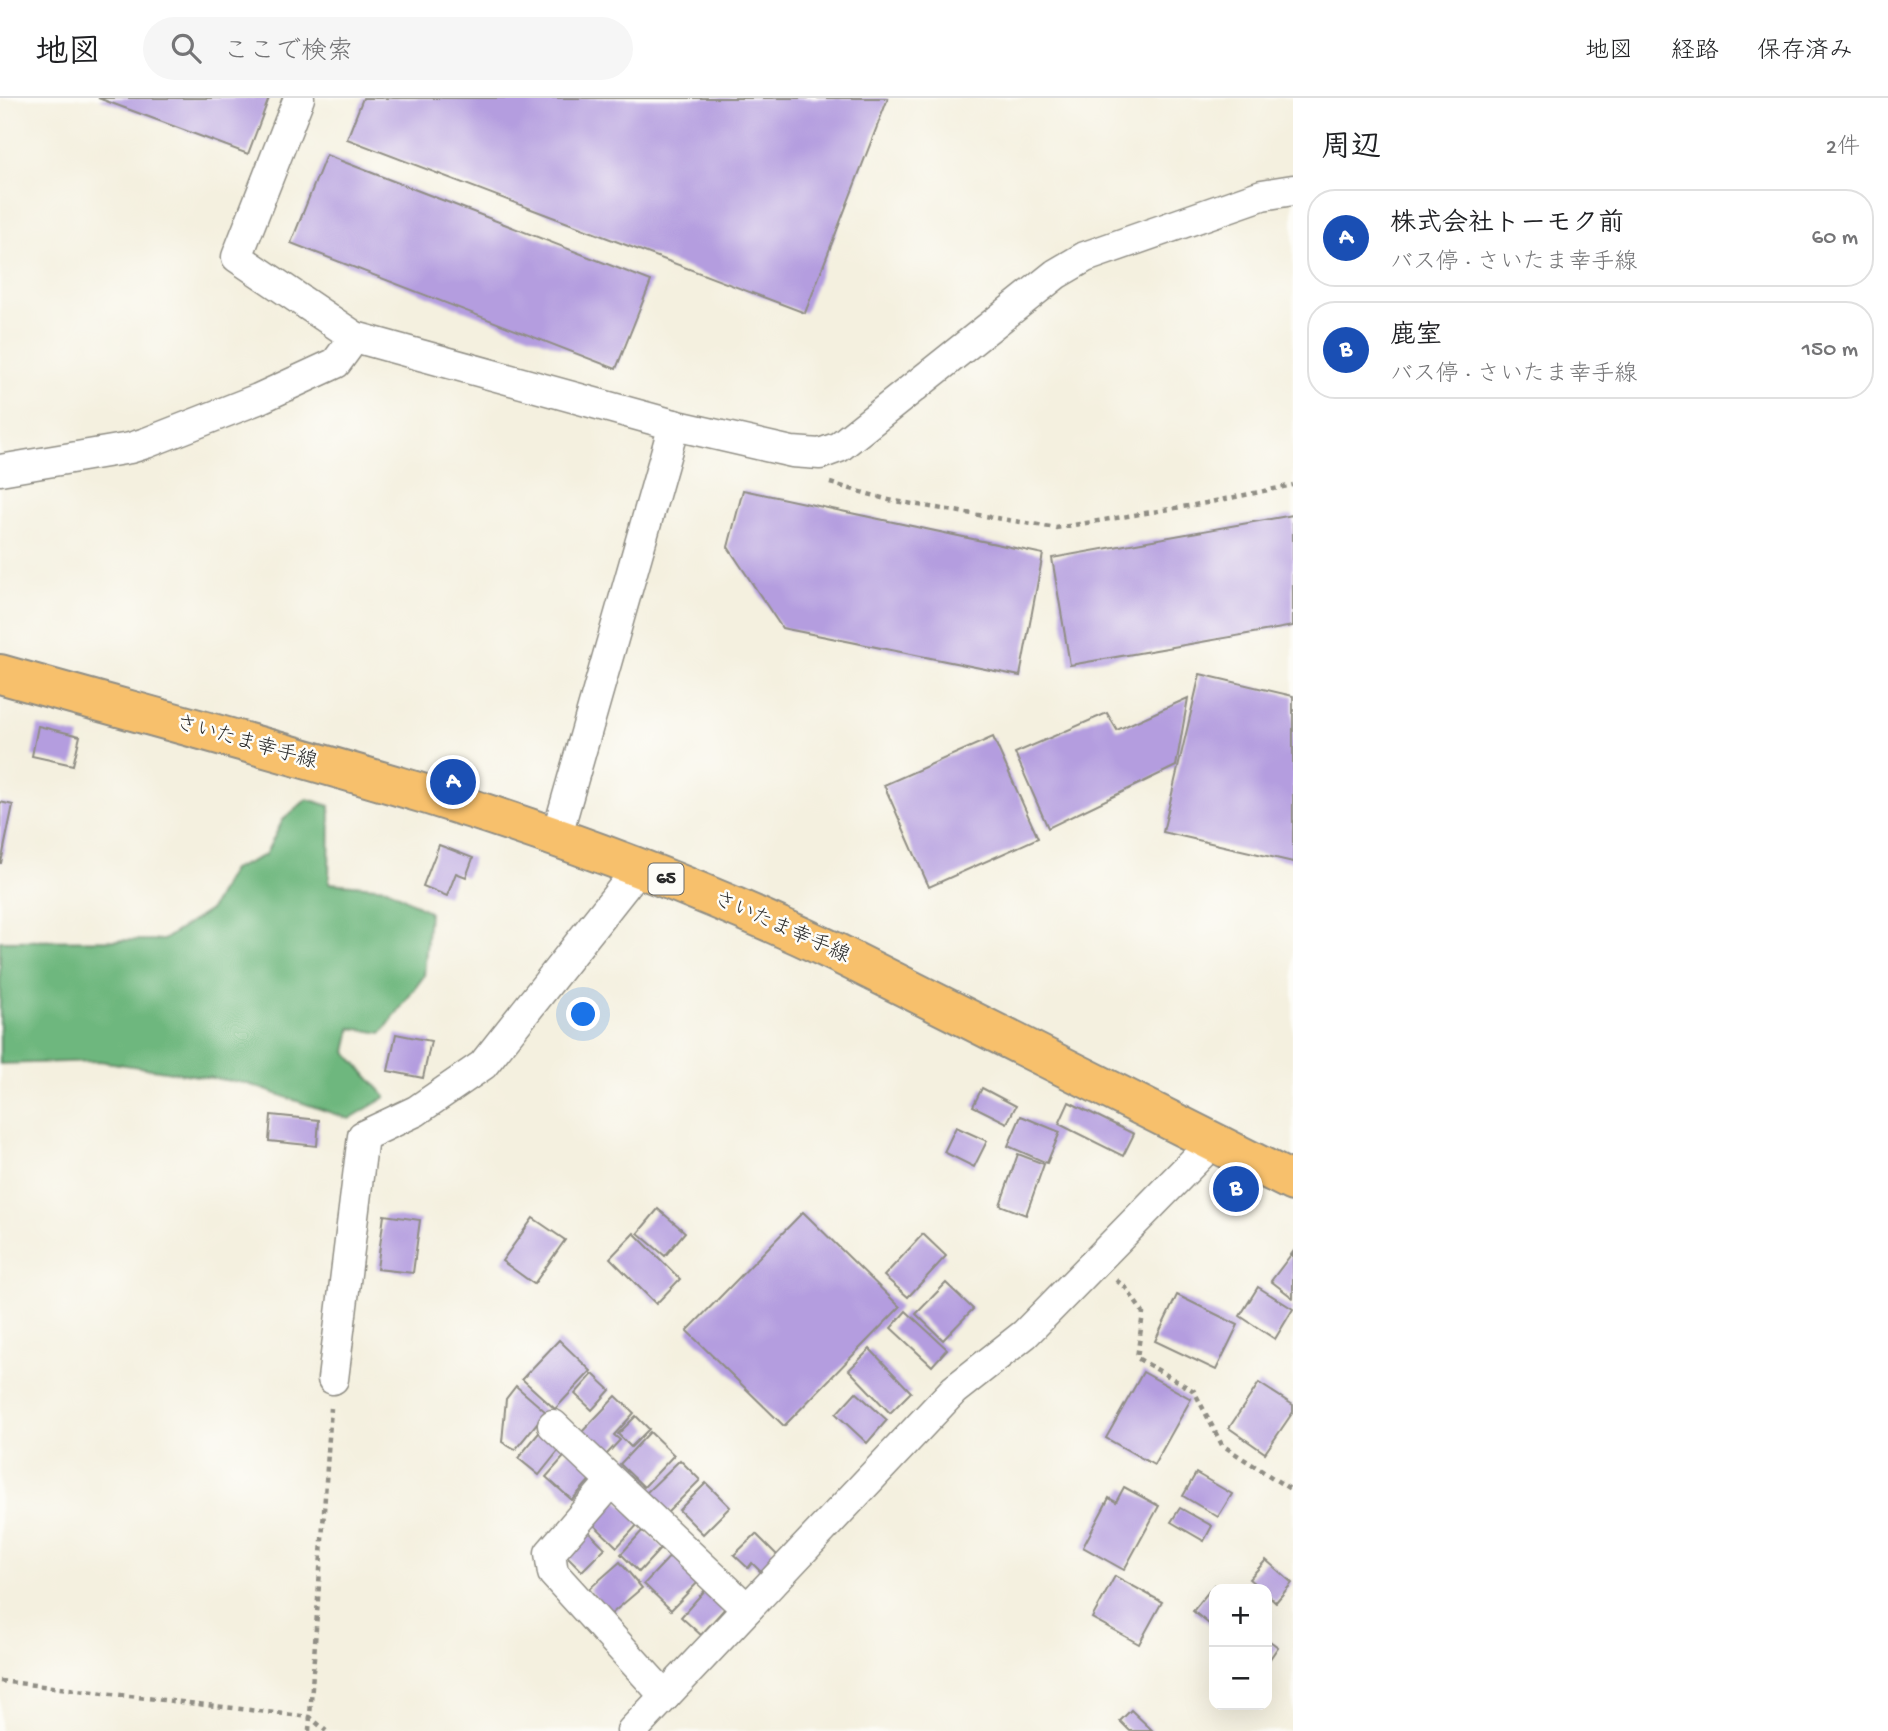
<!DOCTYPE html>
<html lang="ja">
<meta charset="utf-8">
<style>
:root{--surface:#fff;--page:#f6f6f6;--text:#202124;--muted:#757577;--line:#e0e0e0;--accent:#ea580c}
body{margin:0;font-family:"Gochi Hand","Klee One",sans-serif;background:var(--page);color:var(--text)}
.controls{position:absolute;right:21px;bottom:21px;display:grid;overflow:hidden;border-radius:14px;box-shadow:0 7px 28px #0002}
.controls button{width:63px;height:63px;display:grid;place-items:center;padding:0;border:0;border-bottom:2px solid var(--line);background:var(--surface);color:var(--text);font:35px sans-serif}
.you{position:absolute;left:584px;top:917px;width:24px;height:24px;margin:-18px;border:5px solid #fff;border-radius:50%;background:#1a73e8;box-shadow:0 0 0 10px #1a73e833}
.badge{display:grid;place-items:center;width:46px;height:46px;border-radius:50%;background:var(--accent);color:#fff;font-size:23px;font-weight:700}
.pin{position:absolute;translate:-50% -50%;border:4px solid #fff;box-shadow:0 2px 7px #0006}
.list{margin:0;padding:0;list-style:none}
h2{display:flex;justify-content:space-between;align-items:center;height:91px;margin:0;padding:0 28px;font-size:30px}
h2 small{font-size:23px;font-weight:400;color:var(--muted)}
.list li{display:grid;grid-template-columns:46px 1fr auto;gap:21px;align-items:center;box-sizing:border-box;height:98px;margin:0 14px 14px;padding:0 14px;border:2px solid var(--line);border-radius:28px}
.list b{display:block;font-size:26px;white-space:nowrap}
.list p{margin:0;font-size:23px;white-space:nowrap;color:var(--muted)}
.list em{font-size:23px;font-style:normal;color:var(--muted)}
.icon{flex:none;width:38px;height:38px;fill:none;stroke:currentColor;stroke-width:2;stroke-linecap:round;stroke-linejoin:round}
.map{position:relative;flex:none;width:1293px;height:1633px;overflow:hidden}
header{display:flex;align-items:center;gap:42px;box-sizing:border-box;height:98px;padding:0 35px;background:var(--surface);border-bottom:2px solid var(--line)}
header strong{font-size:33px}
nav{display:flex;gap:38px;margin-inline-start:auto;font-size:24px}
.search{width:490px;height:63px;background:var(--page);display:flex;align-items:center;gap:18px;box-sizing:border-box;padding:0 24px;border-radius:38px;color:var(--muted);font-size:26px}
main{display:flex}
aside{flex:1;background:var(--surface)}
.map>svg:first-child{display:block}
.forest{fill:#6eb77e;stroke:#4c7154;stroke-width:2}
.building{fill:#b49ddf}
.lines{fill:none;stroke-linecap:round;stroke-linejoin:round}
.minor-casing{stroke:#908e85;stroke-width:33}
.major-casing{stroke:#908e85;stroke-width:42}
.path{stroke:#908e85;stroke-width:4.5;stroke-dasharray:5 5;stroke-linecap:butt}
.minor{stroke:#fff;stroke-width:30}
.major{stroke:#f7c06c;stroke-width:38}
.labels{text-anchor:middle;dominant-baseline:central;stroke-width:5;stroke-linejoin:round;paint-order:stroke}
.shield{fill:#fdfcf7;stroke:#6a6a68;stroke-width:2}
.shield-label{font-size:19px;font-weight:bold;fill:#2b2b2b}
.street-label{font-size:21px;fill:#2b2b2b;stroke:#fdfcf7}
</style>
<header>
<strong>地図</strong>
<div class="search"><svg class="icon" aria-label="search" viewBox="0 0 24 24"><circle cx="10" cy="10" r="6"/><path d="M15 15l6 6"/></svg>ここで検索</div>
<nav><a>地図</a><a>経路</a><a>保存済み</a></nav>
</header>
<main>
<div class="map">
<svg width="1293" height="1633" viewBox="0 0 1293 1633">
<rect width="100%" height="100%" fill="#fdfcf7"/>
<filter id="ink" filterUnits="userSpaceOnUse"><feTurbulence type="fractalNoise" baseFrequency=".0143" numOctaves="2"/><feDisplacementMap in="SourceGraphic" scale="14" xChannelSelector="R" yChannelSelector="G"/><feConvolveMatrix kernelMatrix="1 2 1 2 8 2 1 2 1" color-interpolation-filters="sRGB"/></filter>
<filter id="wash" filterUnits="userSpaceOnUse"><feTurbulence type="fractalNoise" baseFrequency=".00686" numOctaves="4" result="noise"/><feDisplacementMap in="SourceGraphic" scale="28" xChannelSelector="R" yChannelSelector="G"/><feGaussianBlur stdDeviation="1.57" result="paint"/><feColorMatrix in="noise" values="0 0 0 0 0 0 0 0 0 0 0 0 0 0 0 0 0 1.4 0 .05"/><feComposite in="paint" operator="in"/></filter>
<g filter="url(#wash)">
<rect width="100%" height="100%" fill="#f4f0df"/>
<path class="forest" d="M 307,701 L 330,708 L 329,785 L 387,790 L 429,814 L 424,878 L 382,935 L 351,930 L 346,954 L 386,999 L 349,1021 L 245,985 L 99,963 L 0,966 L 0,843 L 163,842 L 210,812 L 232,772 L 265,757 L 283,722 Z"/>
<g id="blocks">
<g class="building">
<path d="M 98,0 L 269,0 L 248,56 Z"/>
<path d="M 363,0 L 888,0 L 805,215 L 347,41 Z"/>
<path d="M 326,57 L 651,183 L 616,271 L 291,145 Z"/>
<path d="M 743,392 L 1043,456 L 1020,578 L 782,530 L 728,449 Z"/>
<path d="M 1293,417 L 1293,528 L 1070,567 L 1052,460 Z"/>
<path d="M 1200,576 L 1293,598 L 1293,764 L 1163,734 Z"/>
<path d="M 1188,600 L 1176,668 L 1048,730 L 1015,655 L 1107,615 L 1117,632 Z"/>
<path d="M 38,628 L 80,638 L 73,667 L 32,658 Z"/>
<path d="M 993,639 L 1038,740 L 929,789 L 884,687 Z"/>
<path d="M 0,704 L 13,707 L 1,765 L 0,765 Z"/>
<path d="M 439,747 L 473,760 L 466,779 L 456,775 L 447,798 L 423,788 Z"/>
<path d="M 396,936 L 431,943 L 423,980 L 388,973 Z"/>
<path d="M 982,990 L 1016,1008 L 1007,1025 L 973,1008 Z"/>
<path d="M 1069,1004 L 1134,1036 L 1123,1058 L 1059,1026 Z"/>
<path d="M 271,1017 L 319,1022 L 317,1048 L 269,1043 Z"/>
<path d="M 1021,1018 L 1060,1034 L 1047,1065 L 1008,1048 Z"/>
<path d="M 956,1029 L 987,1043 L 974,1069 L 944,1054 Z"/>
<path d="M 1018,1056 L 1044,1066 L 1026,1117 L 1000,1107 Z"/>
<path d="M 658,1111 L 685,1134 L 665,1158 L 638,1135 Z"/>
<path d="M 803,1114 L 900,1209 L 784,1328 L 687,1233 Z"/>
<path d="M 384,1117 L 420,1122 L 413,1175 L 377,1171 Z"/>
<path d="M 533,1120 L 565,1142 L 534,1186 L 502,1163 Z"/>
<path d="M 634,1135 L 680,1181 L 656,1206 L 610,1160 Z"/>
<path d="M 923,1136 L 946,1158 L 908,1199 L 884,1178 Z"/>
<path d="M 1293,1154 L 1293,1200 L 1271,1183 Z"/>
<path d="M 946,1185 L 973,1211 L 943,1242 L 916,1216 Z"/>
<path d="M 1258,1189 L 1293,1211 L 1275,1241 L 1240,1218 Z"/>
<path d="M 1177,1197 L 1238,1227 L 1216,1272 L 1155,1243 Z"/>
<path d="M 906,1213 L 947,1251 L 932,1268 L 891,1230 Z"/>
<path d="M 559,1242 L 591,1273 L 555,1311 L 522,1281 Z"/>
<path d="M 870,1251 L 911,1294 L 890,1315 L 849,1272 Z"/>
<path d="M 1143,1274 L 1191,1301 L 1154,1367 L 1106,1340 Z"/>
<path d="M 593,1276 L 610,1292 L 592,1312 L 575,1296 Z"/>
<path d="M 1259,1285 L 1293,1307 L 1293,1314 L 1265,1355 L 1229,1330 Z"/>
<path d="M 516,1288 L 546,1314 L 515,1352 L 502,1344 L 506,1301 Z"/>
<path d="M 856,1294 L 887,1322 L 867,1345 L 836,1316 Z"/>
<path d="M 616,1298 L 634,1315 L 614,1337 L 620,1342 L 606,1357 L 581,1335 Z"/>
<path d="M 636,1318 L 649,1331 L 631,1349 L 618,1336 Z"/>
<path d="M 543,1330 L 563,1347 L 539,1377 L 518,1360 Z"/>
<path d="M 650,1334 L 674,1357 L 644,1389 L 620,1366 Z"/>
<path d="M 570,1352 L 596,1375 L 572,1402 L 546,1379 Z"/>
<path d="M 680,1362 L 700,1382 L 665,1417 L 645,1396 Z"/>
<path d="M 1196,1375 L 1232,1396 L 1218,1419 L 1183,1398 Z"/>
<path d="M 706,1385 L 730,1409 L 703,1436 L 679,1412 Z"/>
<path d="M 1124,1389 L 1159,1408 L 1124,1472 L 1083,1449 L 1109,1400 L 1116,1404 Z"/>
<path d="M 615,1400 L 640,1424 L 617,1449 L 592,1425 Z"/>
<path d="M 1180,1410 L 1212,1428 L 1204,1443 L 1171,1424 Z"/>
<path d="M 586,1431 L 605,1450 L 582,1473 L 563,1454 Z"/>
<path d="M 643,1432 L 662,1449 L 639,1474 L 621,1456 Z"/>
<path d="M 756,1436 L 781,1461 L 764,1477 L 752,1465 L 748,1470 L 734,1457 Z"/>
<path d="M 675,1453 L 702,1480 L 671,1512 L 644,1486 Z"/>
<path d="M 1266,1462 L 1292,1485 L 1276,1504 L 1267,1496 L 1267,1491 L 1261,1491 L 1249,1481 Z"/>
<path d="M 620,1464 L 642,1490 L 610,1517 L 589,1491 Z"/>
<path d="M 1115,1478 L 1162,1504 L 1139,1546 L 1092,1520 Z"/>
<path d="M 1214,1487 L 1219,1491 L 1214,1491 L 1214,1530 L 1193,1513 Z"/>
<path d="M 707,1490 L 727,1508 L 701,1537 L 681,1519 Z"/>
<path d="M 1267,1541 L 1278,1549 L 1267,1565 Z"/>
<path d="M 1131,1612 L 1153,1633 L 1130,1633 L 1120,1623 Z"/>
</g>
</g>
</g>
<g filter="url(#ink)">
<use href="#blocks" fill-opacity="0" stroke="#908e85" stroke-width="2"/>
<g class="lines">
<defs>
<g id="minor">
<path d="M 299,0 L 237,159 L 355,239 L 674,327 L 792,354 L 820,356 L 839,349 L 1056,176 L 1085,159 L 1262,97 L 1293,92"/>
<path d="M 0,372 L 130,350 L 146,345 L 258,301 L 336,265 L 355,239"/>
<path d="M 556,740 L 674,327"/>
<path d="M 333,1281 L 363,1038 L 416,1013 L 483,967 L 639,770"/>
<path d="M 553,1327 L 747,1511"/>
<path d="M 611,1384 L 550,1455 L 553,1475 L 665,1598"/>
<path d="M 632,1633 L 954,1292 L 1025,1236 L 1213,1044"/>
</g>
<path id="major" d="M 0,576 C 142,616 286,654 428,697 C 567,740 705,792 837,855 L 1293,1084"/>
</defs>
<use href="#minor" class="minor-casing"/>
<use href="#major" class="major-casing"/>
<g class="path">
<path d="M 830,385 L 889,402 L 1056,430 L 1206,405 L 1293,387"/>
<path d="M 1116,1182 L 1126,1190 L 1143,1215 L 1137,1260 L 1194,1293 L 1222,1347 L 1293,1393"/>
<path d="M 0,1583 L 310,1619 L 326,1633"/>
<path d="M 309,1633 L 331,1310"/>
</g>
<use href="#minor" class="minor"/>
<use href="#major" class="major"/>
</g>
</g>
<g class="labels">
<rect class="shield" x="648.5" y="765.5" width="35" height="31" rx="5"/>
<g class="shield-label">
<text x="666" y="781">65</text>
</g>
<g class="street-label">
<text transform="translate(246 646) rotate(16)">さいたま幸手線</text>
<text transform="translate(781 831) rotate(24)">さいたま幸手線</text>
</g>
</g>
</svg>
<div class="controls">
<button>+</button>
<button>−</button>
</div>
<div class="you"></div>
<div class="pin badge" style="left:453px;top:684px;background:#1a4fb4">A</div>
<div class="pin badge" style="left:1236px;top:1091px;background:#1a4fb4">B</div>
</div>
<aside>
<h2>周辺<small>2件</small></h2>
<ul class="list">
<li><span class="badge" style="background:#1a4fb4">A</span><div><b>株式会社トーモク前</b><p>バス停 · さいたま幸手線</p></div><em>60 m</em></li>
<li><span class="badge" style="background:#1a4fb4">B</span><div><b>鹿室</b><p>バス停 · さいたま幸手線</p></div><em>150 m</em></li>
</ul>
</aside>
</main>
